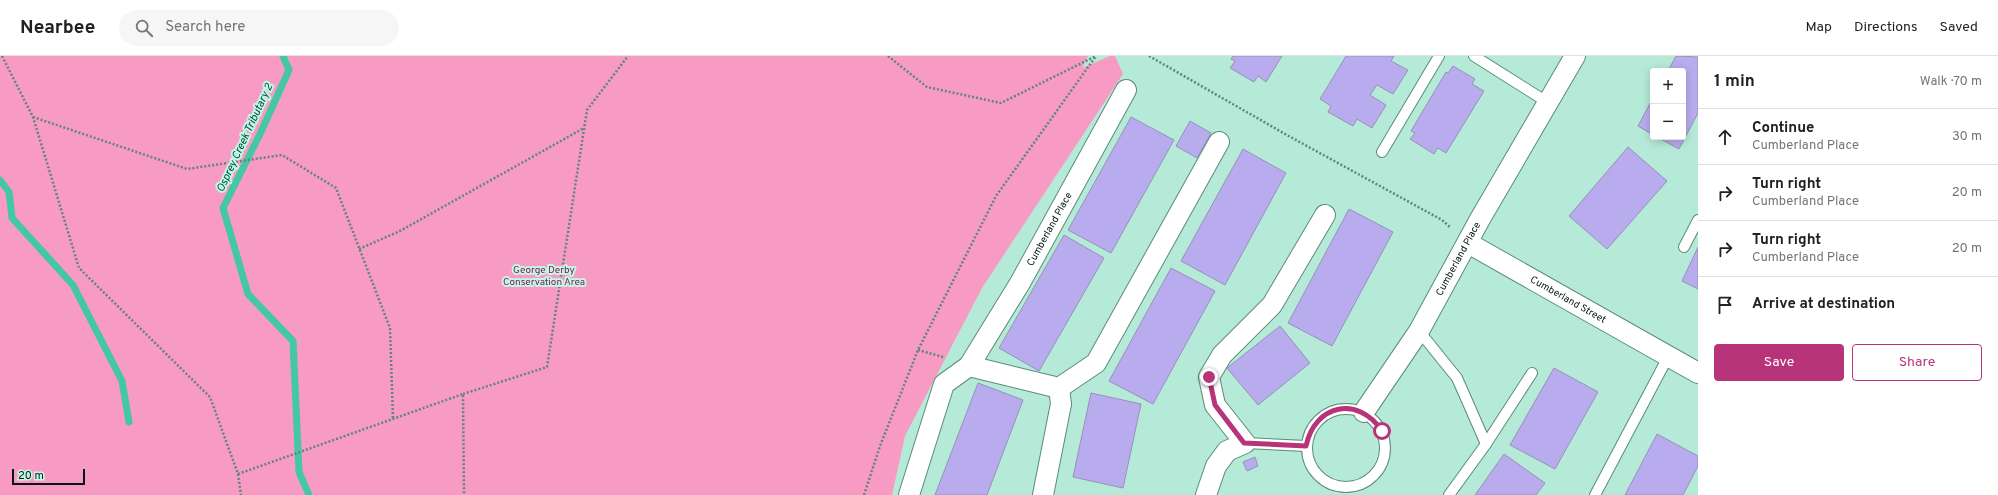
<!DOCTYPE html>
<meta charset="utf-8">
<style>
:root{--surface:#fff;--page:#f6f6f6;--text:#202124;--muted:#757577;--line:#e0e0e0;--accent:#b8347a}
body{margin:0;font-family:Overpass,sans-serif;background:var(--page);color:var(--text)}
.controls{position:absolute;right:12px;top:12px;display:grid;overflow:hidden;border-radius:4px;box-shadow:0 2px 10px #0003}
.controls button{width:36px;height:36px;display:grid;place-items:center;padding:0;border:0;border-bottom:1px solid var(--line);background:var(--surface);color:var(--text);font:20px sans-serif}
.scale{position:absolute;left:12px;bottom:10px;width:73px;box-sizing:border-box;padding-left:4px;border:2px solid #041712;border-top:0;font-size:11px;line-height:14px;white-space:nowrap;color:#041712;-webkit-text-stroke:3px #c3f7e5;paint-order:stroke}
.stop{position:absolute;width:12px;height:12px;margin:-9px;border:3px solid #b8347a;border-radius:50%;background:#fff}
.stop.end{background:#b8347a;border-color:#fff;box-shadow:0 1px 4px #0008}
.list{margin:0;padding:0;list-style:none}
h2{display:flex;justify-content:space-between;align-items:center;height:52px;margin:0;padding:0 16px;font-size:17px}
h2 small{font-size:13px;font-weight:400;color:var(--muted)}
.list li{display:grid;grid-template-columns:26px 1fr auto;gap:12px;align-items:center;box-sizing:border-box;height:56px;padding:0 16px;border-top:1px solid var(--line)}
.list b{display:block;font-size:15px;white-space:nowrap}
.list p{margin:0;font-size:13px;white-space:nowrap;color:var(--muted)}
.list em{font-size:13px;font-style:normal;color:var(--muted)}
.actions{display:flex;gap:8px;padding:12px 16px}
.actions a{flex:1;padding:9px 0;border:1px solid var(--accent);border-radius:4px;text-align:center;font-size:14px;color:var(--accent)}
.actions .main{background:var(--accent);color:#fff}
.icon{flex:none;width:22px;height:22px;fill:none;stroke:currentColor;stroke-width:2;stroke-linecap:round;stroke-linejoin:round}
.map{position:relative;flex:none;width:1698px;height:439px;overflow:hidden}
header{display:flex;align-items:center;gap:24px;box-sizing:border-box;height:56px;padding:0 20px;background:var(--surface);border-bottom:1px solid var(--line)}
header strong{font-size:19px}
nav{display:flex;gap:22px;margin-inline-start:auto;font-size:14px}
.search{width:280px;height:36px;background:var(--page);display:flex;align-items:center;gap:10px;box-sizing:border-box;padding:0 14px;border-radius:22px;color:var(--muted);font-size:15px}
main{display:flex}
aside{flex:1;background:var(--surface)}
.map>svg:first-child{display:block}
.green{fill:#f79bc4}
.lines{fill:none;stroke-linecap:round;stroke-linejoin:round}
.stream{stroke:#43c7a5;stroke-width:7}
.building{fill:#b8acee;stroke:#9791b8}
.lane-casing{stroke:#5a8b7c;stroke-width:12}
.street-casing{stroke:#5a8b7c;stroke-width:22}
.path{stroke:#618579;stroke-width:2.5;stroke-dasharray:2 2;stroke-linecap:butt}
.lane{stroke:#fff;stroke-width:10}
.street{stroke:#fff;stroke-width:20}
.route{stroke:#b8347a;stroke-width:5}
.labels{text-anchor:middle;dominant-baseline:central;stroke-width:4;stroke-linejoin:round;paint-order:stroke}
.street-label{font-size:10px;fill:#041712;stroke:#c3f7e5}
.park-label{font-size:10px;fill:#841c56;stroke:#c3f7e5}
.water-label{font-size:11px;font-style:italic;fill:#00503f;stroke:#c3f7e5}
</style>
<header>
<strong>Nearbee</strong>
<div class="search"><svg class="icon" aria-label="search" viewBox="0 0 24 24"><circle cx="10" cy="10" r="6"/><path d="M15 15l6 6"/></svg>Search here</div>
<nav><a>Map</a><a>Directions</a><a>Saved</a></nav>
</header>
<main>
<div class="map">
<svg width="1698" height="439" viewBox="0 0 1698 439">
<rect width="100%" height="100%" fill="#b6ead8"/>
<path class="green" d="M 0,0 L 1088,0 L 1082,12 L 1110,0 L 1115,0 L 1123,18 L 982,232 L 905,380 L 892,439 L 0,439 Z"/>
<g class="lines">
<g class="stream">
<path d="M 283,0 L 289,14 L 261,76 L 223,152 L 248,238 L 293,285 L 299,416 L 309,439"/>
<path d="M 0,124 L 9,136 L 12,162 L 73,229 L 122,325 L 129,366"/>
</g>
</g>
<g class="building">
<path d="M 1233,0 L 1282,0 L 1266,26 L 1258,20 L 1254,26 L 1230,12 L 1235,5 L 1231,3 Z"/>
<path d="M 1346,0 L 1394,0 L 1391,5 L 1408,14 L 1393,38 L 1377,29 L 1370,39 L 1386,49 L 1372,72 L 1357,63 L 1353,70 L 1328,56 L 1331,50 L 1320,43 Z"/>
<path d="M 1676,0 L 1698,1 L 1698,57 L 1679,93 L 1657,81 L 1683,81 L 1683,15 L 1668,15 Z"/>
<path d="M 1453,10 L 1475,23 L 1472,28 L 1484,35 L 1446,97 L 1438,92 L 1434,98 L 1410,83 L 1415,77 L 1411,75 L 1446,16 L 1448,17 Z"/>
<path d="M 1653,42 L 1653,79 L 1638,70 Z"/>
<path d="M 1131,61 L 1174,84 L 1111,197 L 1068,174 Z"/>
<path d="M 1190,65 L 1211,77 L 1197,102 L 1176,90 Z"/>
<path d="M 1628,91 L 1667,125 L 1607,193 L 1569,160 Z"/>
<path d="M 1243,93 L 1286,117 L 1225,229 L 1181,205 Z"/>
<path d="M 1349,153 L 1393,176 L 1332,290 L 1288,267 Z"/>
<path d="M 1064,179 L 1104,202 L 1039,315 L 999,292 Z"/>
<path d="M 1698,191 L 1698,233 L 1682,225 Z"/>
<path d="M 1171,212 L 1215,235 L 1153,348 L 1109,325 Z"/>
<path d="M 1280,270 L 1310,307 L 1258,349 L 1227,312 Z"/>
<path d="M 1554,312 L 1598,336 L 1555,413 L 1510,389 Z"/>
<path d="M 978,327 L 1023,344 L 987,439 L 935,439 Z"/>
<path d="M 1091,337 L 1141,348 L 1123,432 L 1073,421 Z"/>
<path d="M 1657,378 L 1698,400 L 1698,410 L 1683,439 L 1625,439 Z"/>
<path d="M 1504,398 L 1545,427 L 1536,439 L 1475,439 Z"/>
<path d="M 1255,401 L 1258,410 L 1247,415 L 1243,406 Z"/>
</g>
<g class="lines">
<defs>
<g id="lane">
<path d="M 1474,0 L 1547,46"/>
<path d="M 1382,96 L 1439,0"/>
<path d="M 1684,191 L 1698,164"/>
<path d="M 1419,275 L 1457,322 L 1486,388"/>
<circle cx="1346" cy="392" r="39"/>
<path d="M 1245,387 L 1306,390"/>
<path d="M 1449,439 L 1486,388 L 1532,317"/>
<path d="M 1595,439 L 1668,301"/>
</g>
<g id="street">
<path id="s1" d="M 1468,187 L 1698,317"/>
<path d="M 969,310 L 1059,332 L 1096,307 L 1219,86"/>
<path id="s2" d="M 1364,356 L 1419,275 L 1480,163 L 1575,0"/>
<path id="s3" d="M 909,439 L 944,328 L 969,310 L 1020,227 L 1126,34"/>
<path d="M 1043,439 L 1061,348 L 1059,332"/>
<path d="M 1206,439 L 1216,410 L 1227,395 L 1245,387 L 1215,349 L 1209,321 L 1222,299 L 1272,249 L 1325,159"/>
</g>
</defs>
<use href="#lane" class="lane-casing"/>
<use href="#street" class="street-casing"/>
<g class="path">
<path d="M 2,0 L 33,61 L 79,212 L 210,341 L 238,418 L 241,439"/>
<path d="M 888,0 L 927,31 L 1001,47 L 1096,0"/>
<path d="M 1149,0 L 1285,78 L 1442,164 L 1451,172"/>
<path d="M 33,61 L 187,113 L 282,99 L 336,132 L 390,272 L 393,363"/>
<path d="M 359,193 L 400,175 L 584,72"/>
<path d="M 918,294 L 943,301"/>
<path d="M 463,338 L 547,311 L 587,54 L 628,0"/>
<path d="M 238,418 L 463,338 L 464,439"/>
<path d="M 864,439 L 880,390 L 918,294 L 996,140 L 1096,0"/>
</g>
<use href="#lane" class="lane"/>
<use href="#street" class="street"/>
</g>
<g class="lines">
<path class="route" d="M 1209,321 L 1215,349 L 1244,387 L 1306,390 C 1315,348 1358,339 1382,375"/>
</g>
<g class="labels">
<g class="street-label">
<text stroke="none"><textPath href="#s3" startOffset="306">Cumberland Place</textPath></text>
<text stroke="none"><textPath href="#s2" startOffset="180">Cumberland Place</textPath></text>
<text stroke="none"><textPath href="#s1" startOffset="115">Cumberland Street</textPath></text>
</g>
<g class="park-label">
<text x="544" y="214">George Derby<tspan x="544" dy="12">Conservation Area</tspan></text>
</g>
<g class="water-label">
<text transform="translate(245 82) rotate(-65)">Osprey Creek Tributary 2</text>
</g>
</g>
</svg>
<div class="controls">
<button>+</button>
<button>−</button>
</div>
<div class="scale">20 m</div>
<div class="stop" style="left:1382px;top:375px"></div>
<div class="stop end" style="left:1209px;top:321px"></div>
</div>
<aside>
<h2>1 min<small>Walk · 70 m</small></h2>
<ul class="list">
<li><svg class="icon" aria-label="ahead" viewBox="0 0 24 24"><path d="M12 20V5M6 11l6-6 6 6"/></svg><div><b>Continue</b><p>Cumberland Place</p></div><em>30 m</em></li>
<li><svg class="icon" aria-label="right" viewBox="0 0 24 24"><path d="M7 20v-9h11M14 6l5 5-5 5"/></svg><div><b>Turn right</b><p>Cumberland Place</p></div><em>20 m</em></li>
<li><svg class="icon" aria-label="right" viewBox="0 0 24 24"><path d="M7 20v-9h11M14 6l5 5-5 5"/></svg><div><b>Turn right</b><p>Cumberland Place</p></div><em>20 m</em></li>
<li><svg class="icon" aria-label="arrive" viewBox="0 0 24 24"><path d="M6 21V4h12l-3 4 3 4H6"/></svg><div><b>Arrive at destination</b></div></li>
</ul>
<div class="actions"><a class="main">Save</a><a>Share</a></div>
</aside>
</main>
